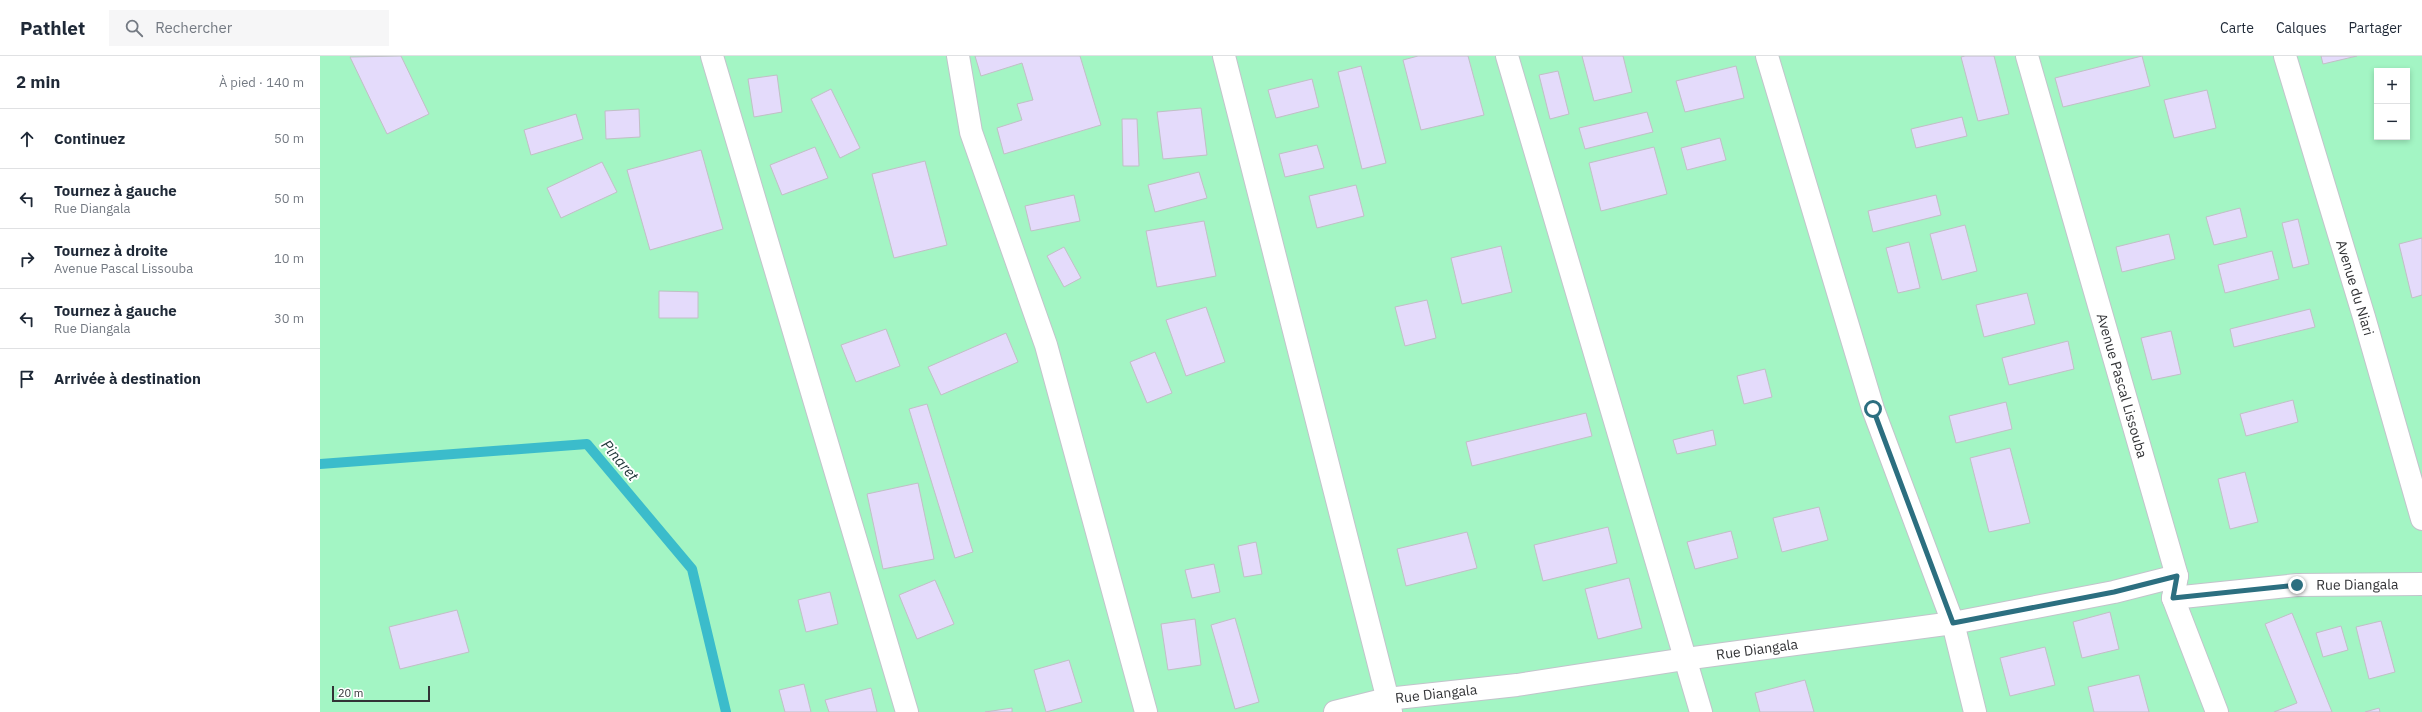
<!DOCTYPE html>
<html lang="fr">
<meta charset="utf-8">
<style>
:root{--surface:#fff;--page:#f6f6f7;--text:#1f2937;--muted:#747a83;--line:#e0e1e3}
body{margin:0;font-family:"IBM Plex Sans",sans-serif;background:var(--page);color:var(--text)}
.controls{position:absolute;right:12px;top:12px;display:grid;overflow:hidden;border-radius:0px;box-shadow:0 2px 6px #0003}
.controls button{width:36px;height:36px;display:grid;place-items:center;padding:0;border:0;border-bottom:1px solid var(--line);background:var(--surface);color:var(--text);font:20px sans-serif}
.scale{position:absolute;left:12px;bottom:10px;width:98px;box-sizing:border-box;padding-left:4px;border:2px solid #323336;border-top:0;font-size:11px;line-height:14px;white-space:nowrap;color:#323336;-webkit-text-stroke:3px #fff;paint-order:stroke}
.stop{position:absolute;width:12px;height:12px;margin:-9px;border:3px solid #2c6f80;border-radius:50%;background:#fff}
.stop.end{background:#2c6f80;border-color:#fff;box-shadow:0 1px 4px #0008}
.list{margin:0;padding:0;list-style:none}
h2{display:flex;justify-content:space-between;align-items:center;height:52px;margin:0;padding:0 16px;font-size:17px}
h2 small{font-size:13px;font-weight:400;color:var(--muted)}
.list li{display:grid;grid-template-columns:26px 1fr auto;gap:12px;align-items:center;box-sizing:border-box;height:60px;padding:0 16px;border-top:1px solid var(--line)}
.list b{display:block;font-size:15px;white-space:nowrap}
.list p{margin:0;font-size:13px;white-space:nowrap;color:var(--muted)}
.list em{font-size:13px;font-style:normal;color:var(--muted)}
.icon{flex:none;width:22px;height:22px;fill:none;stroke:currentColor;stroke-width:2;stroke-linecap:round;stroke-linejoin:round}
.map{position:relative;flex:none;width:2102px;height:656px;overflow:hidden}
header{display:flex;align-items:center;gap:24px;box-sizing:border-box;height:56px;padding:0 20px;background:var(--surface);border-bottom:1px solid var(--line)}
header strong{font-size:19px}
nav{display:flex;gap:22px;margin-inline-start:auto;font-size:14px}
.search{width:280px;height:36px;background:var(--page);display:flex;align-items:center;gap:10px;box-sizing:border-box;padding:0 14px;border-radius:0px;color:var(--muted);font-size:15px}
main{display:flex}
aside{flex:1;background:var(--surface)}
.map>svg:first-child{display:block}
.green{fill:#a3f5c4;fill-rule:evenodd}
.lines{fill:none;stroke-linecap:round;stroke-linejoin:round}
.stream{stroke:#3bbccb;stroke-width:10}
.building{fill:#e4dbfb;stroke:#c1bfc6}
.minor-casing{stroke:#c2c4cb;stroke-width:24}
.minor{stroke:#fff;stroke-width:22}
.route{stroke:#2c6f80;stroke-width:5}
.labels{text-anchor:middle;dominant-baseline:central;stroke-width:4;stroke-linejoin:round;paint-order:stroke}
.street-label{font-size:14px;fill:#323336;stroke:#fff}
.water-label{font-size:15px;font-style:italic;fill:#1d3336;stroke:#fff}
</style>
<header>
<strong>Pathlet</strong>
<div class="search"><svg class="icon" aria-label="search" viewBox="0 0 24 24"><circle cx="10" cy="10" r="6"/><path d="M15 15l6 6"/></svg>Rechercher</div>
<nav><a>Carte</a><a>Calques</a><a>Partager</a></nav>
</header>
<main>
<aside>
<h2>2 min<small>À pied · 140 m</small></h2>
<ul class="list">
<li><svg class="icon" aria-label="ahead" viewBox="0 0 24 24"><path d="M12 20V5M6 11l6-6 6 6"/></svg><div><b>Continuez</b></div><em>50 m</em></li>
<li><svg class="icon" aria-label="left" viewBox="0 0 24 24"><path d="M17 20v-9H6M10 6l-5 5 5 5"/></svg><div><b>Tournez à gauche</b><p>Rue Diangala</p></div><em>50 m</em></li>
<li><svg class="icon" aria-label="right" viewBox="0 0 24 24"><path d="M7 20v-9h11M14 6l5 5-5 5"/></svg><div><b>Tournez à droite</b><p>Avenue Pascal Lissouba</p></div><em>10 m</em></li>
<li><svg class="icon" aria-label="left" viewBox="0 0 24 24"><path d="M17 20v-9H6M10 6l-5 5 5 5"/></svg><div><b>Tournez à gauche</b><p>Rue Diangala</p></div><em>30 m</em></li>
<li><svg class="icon" aria-label="arrive" viewBox="0 0 24 24"><path d="M6 21V4h12l-3 4 3 4H6"/></svg><div><b>Arrivée à destination</b></div></li>
</ul>
</aside>
<div class="map">
<svg width="2102" height="656" viewBox="0 0 2102 656">
<rect width="100%" height="100%" fill="#f3f4fc"/>
<path class="green" d="M 0,0 L 2102,0 L 2102,656 L 0,656 ZM 2057,15 L 2087,15 L 2087,81 L 2057,81 Z"/>
<g class="lines">
<path class="stream" d="M 0,408 L 267,388 L 372,513 L 406,656"/>
</g>
<g class="building">
<path d="M 81,0 L 109,58 L 67,78 L 30,1 Z"/>
<path d="M 655,0 L 760,0 L 781,69 L 684,98 L 677,72 L 702,64 L 697,48 L 713,44 L 702,7 L 661,20 Z"/>
<path d="M 1098,0 L 1148,0 L 1164,59 L 1101,74 L 1083,4 Z"/>
<path d="M 1262,0 L 1303,0 L 1312,36 L 1274,45 Z"/>
<path d="M 1645,0 L 1674,0 L 1689,58 L 1658,65 L 1641,1 Z"/>
<path d="M 1822,0 L 1830,30 L 1743,51 L 1735,22 Z"/>
<path d="M 2001,0 L 2037,0 L 2003,8 Z"/>
<path d="M 1041,10 L 1066,107 L 1042,113 L 1018,16 Z"/>
<path d="M 1416,10 L 1424,42 L 1365,56 L 1356,25 Z"/>
<path d="M 1238,15 L 1249,58 L 1230,63 L 1219,19 Z"/>
<path d="M 457,19 L 462,56 L 434,61 L 428,23 Z"/>
<path d="M 992,23 L 999,51 L 956,62 L 948,34 Z"/>
<path d="M 511,33 L 540,92 L 520,102 L 491,43 Z"/>
<path d="M 1887,34 L 1896,72 L 1854,82 L 1844,44 Z"/>
<path d="M 881,52 L 887,99 L 843,103 L 837,56 Z"/>
<path d="M 319,53 L 320,81 L 286,83 L 285,55 Z"/>
<path d="M 1327,56 L 1333,76 L 1265,93 L 1259,72 Z"/>
<path d="M 256,58 L 263,83 L 211,99 L 204,74 Z"/>
<path d="M 1642,61 L 1647,80 L 1596,92 L 1591,73 Z"/>
<path d="M 802,63 L 817,63 L 819,110 L 803,110 Z"/>
<path d="M 1400,82 L 1406,104 L 1367,114 L 1361,92 Z"/>
<path d="M 997,89 L 1004,112 L 965,121 L 959,98 Z"/>
<path d="M 495,91 L 508,122 L 462,139 L 450,109 Z"/>
<path d="M 1334,91 L 1347,138 L 1281,155 L 1269,107 Z"/>
<path d="M 381,94 L 403,173 L 330,194 L 307,114 Z"/>
<path d="M 605,105 L 627,189 L 574,202 L 552,118 Z"/>
<path d="M 282,106 L 297,136 L 241,162 L 227,132 Z"/>
<path d="M 879,116 L 887,142 L 835,156 L 828,129 Z"/>
<path d="M 1036,129 L 1044,160 L 997,172 L 989,140 Z"/>
<path d="M 754,139 L 760,165 L 711,175 L 705,150 Z"/>
<path d="M 1616,139 L 1621,159 L 1553,176 L 1548,155 Z"/>
<path d="M 1920,152 L 1927,181 L 1894,189 L 1886,161 Z"/>
<path d="M 1978,163 L 1989,208 L 1973,212 L 1962,167 Z"/>
<path d="M 884,165 L 896,220 L 837,231 L 826,175 Z"/>
<path d="M 1645,169 L 1657,215 L 1622,224 L 1610,178 Z"/>
<path d="M 1849,178 L 1855,203 L 1802,216 L 1796,191 Z"/>
<path d="M 2102,182 L 2102,239 L 2092,242 L 2079,188 Z"/>
<path d="M 1589,186 L 1600,232 L 1578,237 L 1566,192 Z"/>
<path d="M 1181,190 L 1192,236 L 1142,248 L 1131,202 Z"/>
<path d="M 744,191 L 761,222 L 744,231 L 727,200 Z"/>
<path d="M 1952,195 L 1959,223 L 1905,237 L 1898,209 Z"/>
<path d="M 339,235 L 378,236 L 378,262 L 339,262 Z"/>
<path d="M 1707,237 L 1715,268 L 1664,281 L 1656,249 Z"/>
<path d="M 1107,244 L 1116,282 L 1085,290 L 1075,251 Z"/>
<path d="M 886,251 L 905,306 L 866,320 L 846,264 Z"/>
<path d="M 1990,253 L 1995,271 L 1914,291 L 1910,273 Z"/>
<path d="M 566,273 L 580,310 L 536,326 L 521,289 Z"/>
<path d="M 1851,275 L 1861,318 L 1832,324 L 1821,282 Z"/>
<path d="M 686,277 L 698,306 L 621,339 L 608,311 Z"/>
<path d="M 1748,285 L 1754,313 L 1689,329 L 1682,302 Z"/>
<path d="M 835,296 L 852,337 L 827,347 L 810,306 Z"/>
<path d="M 1445,313 L 1452,341 L 1424,348 L 1417,320 Z"/>
<path d="M 1973,344 L 1978,366 L 1926,380 L 1920,358 Z"/>
<path d="M 1686,346 L 1692,373 L 1636,387 L 1629,360 Z"/>
<path d="M 607,348 L 653,496 L 635,502 L 589,353 Z"/>
<path d="M 1266,357 L 1272,380 L 1152,410 L 1146,386 Z"/>
<path d="M 1393,374 L 1396,389 L 1357,398 L 1353,384 Z"/>
<path d="M 1690,392 L 1710,467 L 1669,476 L 1650,402 Z"/>
<path d="M 1925,416 L 1938,466 L 1910,473 L 1898,423 Z"/>
<path d="M 598,427 L 614,503 L 563,513 L 547,438 Z"/>
<path d="M 1499,451 L 1508,484 L 1462,496 L 1453,462 Z"/>
<path d="M 1288,471 L 1297,507 L 1223,525 L 1214,489 Z"/>
<path d="M 1411,475 L 1418,502 L 1375,513 L 1367,486 Z"/>
<path d="M 1147,476 L 1157,512 L 1086,530 L 1077,493 Z"/>
<path d="M 936,486 L 942,518 L 924,521 L 918,490 Z"/>
<path d="M 894,508 L 900,536 L 872,542 L 865,514 Z"/>
<path d="M 1309,522 L 1322,572 L 1278,583 L 1265,533 Z"/>
<path d="M 615,524 L 634,568 L 597,583 L 579,539 Z"/>
<path d="M 510,536 L 518,568 L 486,576 L 478,544 Z"/>
<path d="M 137,554 L 149,596 L 80,613 L 69,571 Z"/>
<path d="M 1790,556 L 1799,593 L 1762,602 L 1753,566 Z"/>
<path d="M 1972,557 L 2012,656 L 1954,656 L 1977,647 L 1945,568 Z"/>
<path d="M 915,562 L 939,646 L 915,653 L 891,569 Z"/>
<path d="M 875,563 L 881,609 L 848,614 L 841,568 Z"/>
<path d="M 2061,565 L 2075,616 L 2049,623 L 2036,571 Z"/>
<path d="M 2021,570 L 2028,594 L 2003,601 L 1996,577 Z"/>
<path d="M 1725,591 L 1735,629 L 1690,640 L 1680,602 Z"/>
<path d="M 749,604 L 762,646 L 726,656 L 714,614 Z"/>
<path d="M 1819,619 L 1829,656 L 1774,656 L 1768,631 Z"/>
<path d="M 1485,624 L 1494,656 L 1440,656 L 1435,637 Z"/>
<path d="M 484,628 L 491,656 L 465,656 L 459,634 Z"/>
<path d="M 551,632 L 557,656 L 509,656 L 505,644 Z"/>
<path d="M 692,652 L 692,656 L 665,656 Z"/>
<path d="M 2059,652 L 2060,656 L 2045,656 Z"/>
</g>
<g class="lines">
<defs>
<g id="minor">
<path d="M 392,0 L 587,656"/>
<path d="M 638,0 L 651,76 L 726,289 L 826,656"/>
<path d="M 904,0 L 1071,656"/>
<path d="M 1187,0 L 1381,656"/>
<path d="M 1447,0 L 1553,353 L 1633,567 L 1655,656"/>
<path id="s1" d="M 1707,0 L 1857,520 L 1853,542 L 1897,656"/>
<path id="s2" d="M 1965,0 L 2044,261 L 2102,463"/>
<path id="s3" d="M 1853,542 L 1977,529 L 2102,528"/>
<path id="s4" d="M 1015,656 L 1067,643 L 1197,629 L 1365,603 L 1633,567 L 1794,536 L 1857,520"/>
</g>
</defs>
<use href="#minor" class="minor-casing"/>
<use href="#minor" class="minor"/>
</g>
<g class="lines">
<path class="route" d="M 1553,353 L 1633,567 L 1794,536 L 1857,520 L 1853,542 L 1977,529"/>
</g>
<g class="labels">
<g class="street-label">
<text stroke="none"><textPath href="#s2" startOffset="242">Avenue du Niari</textPath></text>
<text stroke="none"><textPath href="#s1" startOffset="343">Avenue Pascal Lissouba</textPath></text>
<text stroke="none"><textPath href="#s3" startOffset="185">Rue Diangala</textPath></text>
<text stroke="none"><textPath href="#s4" startOffset="427">Rue Diangala</textPath></text>
<text stroke="none"><textPath href="#s4" startOffset="103">Rue Diangala</textPath></text>
</g>
<g class="water-label">
<text transform="translate(300 404) rotate(50)">Pinaret</text>
</g>
</g>
</svg>
<div class="controls">
<button>+</button>
<button>−</button>
</div>
<div class="scale">20 m</div>
<div class="stop" style="left:1553px;top:353px"></div>
<div class="stop end" style="left:1977px;top:529px"></div>
</div>
</main>
